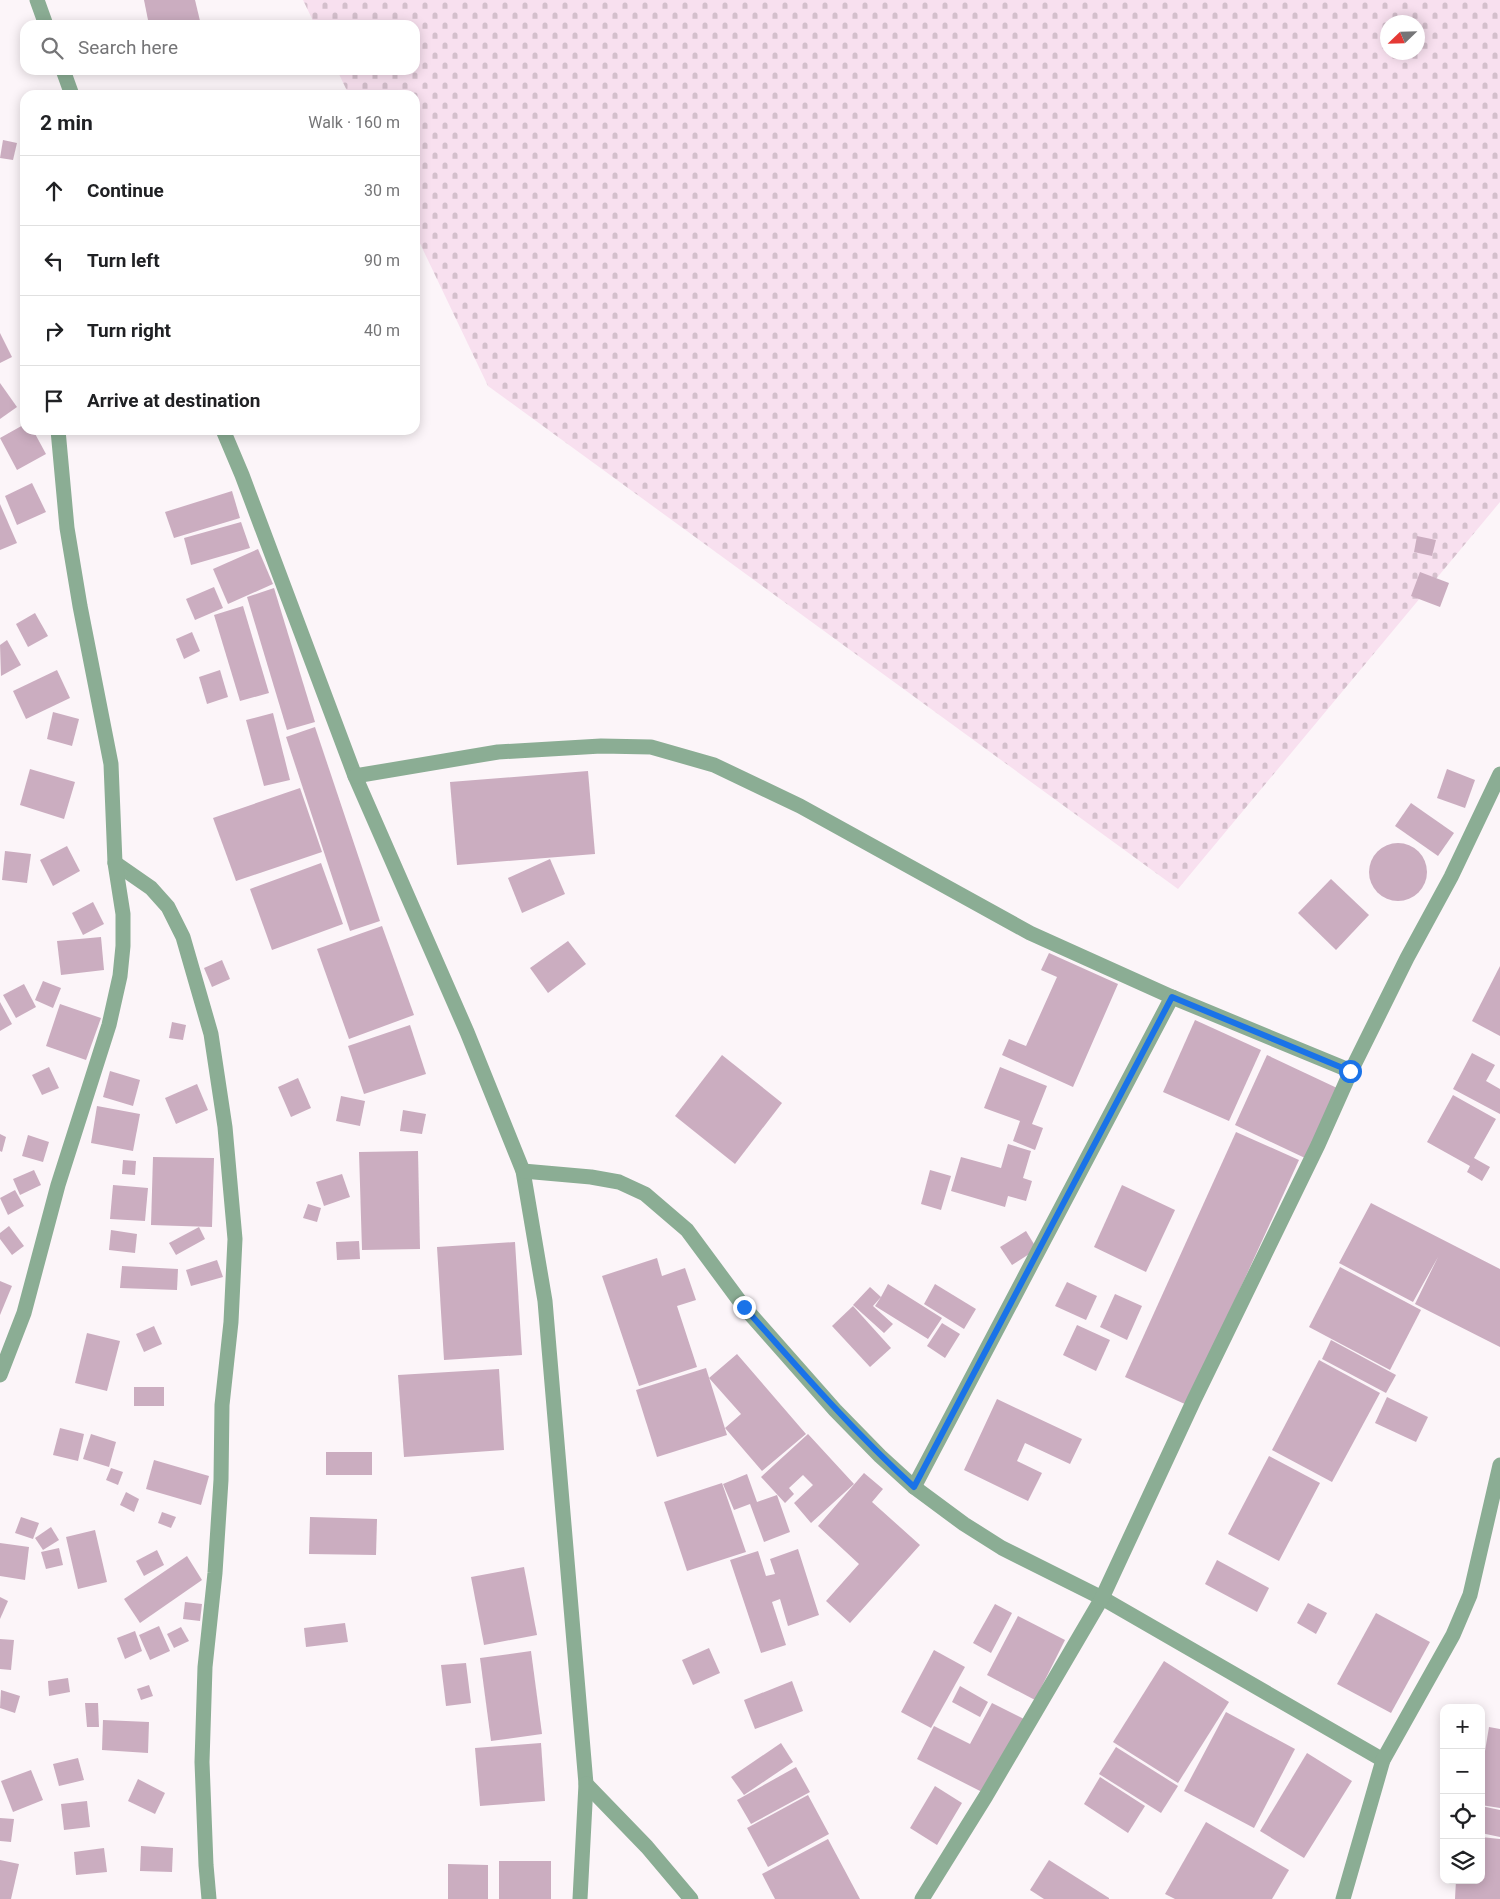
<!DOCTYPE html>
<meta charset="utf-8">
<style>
:root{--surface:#fff;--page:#f2f2f2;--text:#202124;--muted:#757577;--line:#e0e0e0}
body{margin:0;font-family:Roboto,sans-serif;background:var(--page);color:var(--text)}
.controls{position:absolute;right:15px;bottom:15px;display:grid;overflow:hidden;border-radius:10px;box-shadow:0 2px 12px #0003}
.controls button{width:45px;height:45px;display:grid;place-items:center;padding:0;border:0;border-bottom:1px solid var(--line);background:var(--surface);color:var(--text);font:25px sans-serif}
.compass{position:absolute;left:1380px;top:15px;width:45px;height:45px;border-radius:50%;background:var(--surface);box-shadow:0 2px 12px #0003;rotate:247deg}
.stop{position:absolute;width:15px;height:15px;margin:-11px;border:4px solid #1a73e8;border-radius:50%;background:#fff}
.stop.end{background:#1a73e8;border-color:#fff;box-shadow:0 1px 5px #0008}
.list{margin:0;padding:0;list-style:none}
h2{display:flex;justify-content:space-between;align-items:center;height:65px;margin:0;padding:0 20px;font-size:21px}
h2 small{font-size:16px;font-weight:400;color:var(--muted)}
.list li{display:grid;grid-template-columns:32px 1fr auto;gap:15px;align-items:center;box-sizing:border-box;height:70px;padding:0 20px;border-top:1px solid var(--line)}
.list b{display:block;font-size:19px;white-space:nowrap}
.list em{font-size:16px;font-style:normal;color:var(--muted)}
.icon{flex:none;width:28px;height:28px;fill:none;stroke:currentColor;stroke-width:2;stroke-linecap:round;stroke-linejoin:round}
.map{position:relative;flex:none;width:1500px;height:1899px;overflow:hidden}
.search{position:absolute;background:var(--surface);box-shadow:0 2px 12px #0003;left:20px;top:20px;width:400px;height:55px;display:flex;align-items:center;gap:12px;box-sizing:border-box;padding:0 18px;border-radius:15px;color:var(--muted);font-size:19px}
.panel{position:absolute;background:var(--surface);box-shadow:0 2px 12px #0003;left:20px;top:90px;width:400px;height:345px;border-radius:15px}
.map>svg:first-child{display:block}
.cemetery{fill:url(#cemetery-stones);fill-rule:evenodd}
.building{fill:#cbadc0}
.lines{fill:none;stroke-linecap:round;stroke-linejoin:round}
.minor{stroke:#8bad94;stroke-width:15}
.route{stroke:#1a73e8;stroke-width:6}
</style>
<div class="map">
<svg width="1500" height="1899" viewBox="0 0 1500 1899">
<defs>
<pattern id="cemetery-stones" width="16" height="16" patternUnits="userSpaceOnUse" patternTransform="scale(1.25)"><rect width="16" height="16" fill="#f8e0ef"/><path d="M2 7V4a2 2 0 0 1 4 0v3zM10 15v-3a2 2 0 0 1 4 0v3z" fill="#d4bfcc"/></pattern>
</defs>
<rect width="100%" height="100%" fill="#fcf5f9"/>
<path class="cemetery" d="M 303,0 L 1500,0 L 1500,502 L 1178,889 L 488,386 L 415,233 L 415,95 L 349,95 L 337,70 L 415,70 L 415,25 L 315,25 ZM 1388,22 L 1418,22 L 1418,52 L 1388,52 Z"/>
<g class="building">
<path d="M 144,0 L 195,0 L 201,25 L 149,25 Z"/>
<path d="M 3,140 L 17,143 L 13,160 L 0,158 Z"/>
<path d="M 0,333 L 12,357 L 0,363 Z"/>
<path d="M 0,383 L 17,407 L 0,419 Z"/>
<path d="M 25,424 L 25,430 L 33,430 L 46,454 L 17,470 L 0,438 Z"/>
<path d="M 32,483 L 46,512 L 17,525 L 5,496 Z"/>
<path d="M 232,491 L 240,518 L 174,538 L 165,512 Z"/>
<path d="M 0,504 L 17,543 L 0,550 Z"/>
<path d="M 241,522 L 250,548 L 191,565 L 184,538 Z"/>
<path d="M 1417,536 L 1436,540 L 1432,556 L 1414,552 Z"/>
<path d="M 258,549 L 273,584 L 228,604 L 213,569 Z"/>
<path d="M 1420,572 L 1449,583 L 1440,607 L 1411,596 Z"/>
<path d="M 214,587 L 223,608 L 195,620 L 186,599 Z"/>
<path d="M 274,588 L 315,722 L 287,730 L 247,597 Z"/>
<path d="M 243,606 L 269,693 L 240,701 L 214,615 Z"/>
<path d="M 35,613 L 48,636 L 28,647 L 16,624 Z"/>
<path d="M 192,632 L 200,651 L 184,659 L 176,639 Z"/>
<path d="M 7,640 L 21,665 L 1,676 L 0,645 Z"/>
<path d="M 57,670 L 70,698 L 26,719 L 13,691 Z"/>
<path d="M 220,670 L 228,697 L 207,704 L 199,677 Z"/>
<path d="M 53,712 L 79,719 L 72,746 L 47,739 Z"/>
<path d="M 273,713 L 290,780 L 264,786 L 246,720 Z"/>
<path d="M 315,727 L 380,921 L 350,931 L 286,737 Z"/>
<path d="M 30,769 L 75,782 L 64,819 L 20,805 Z"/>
<path d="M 1447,769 L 1475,780 L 1465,808 L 1437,798 Z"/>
<path d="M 588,771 L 595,854 L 457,865 L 450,782 Z"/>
<path d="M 300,788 L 322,852 L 236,881 L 213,818 Z"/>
<path d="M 1411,803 L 1454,833 L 1438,856 L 1395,826 Z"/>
<circle cx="1398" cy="872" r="29"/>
<path d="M 67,846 L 80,871 L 53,886 L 40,860 Z"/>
<path d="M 5,851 L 31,854 L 27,883 L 2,880 Z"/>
<path d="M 550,859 L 565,894 L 522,913 L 508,878 Z"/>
<path d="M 321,863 L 343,924 L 272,950 L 250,889 Z"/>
<path d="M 1331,879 L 1369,915 L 1336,950 L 1298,913 Z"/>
<path d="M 93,902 L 104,924 L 83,935 L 72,913 Z"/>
<path d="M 382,926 L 414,1015 L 349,1039 L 317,949 Z"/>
<path d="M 101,937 L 104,970 L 61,975 L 57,941 Z"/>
<path d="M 568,941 L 586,964 L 548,993 L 530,968 Z"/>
<path d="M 1049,953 L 1118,984 L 1073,1087 L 1002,1055 L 1009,1039 L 1026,1046 L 1057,977 L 1041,970 Z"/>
<path d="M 222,960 L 230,979 L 212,987 L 204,968 Z"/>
<path d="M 1500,966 L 1500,1036 L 1472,1021 Z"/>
<path d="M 43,981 L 61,988 L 53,1008 L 35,1000 Z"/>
<path d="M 24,984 L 36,1007 L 16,1018 L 3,995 Z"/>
<path d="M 0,1002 L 12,1024 L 0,1031 Z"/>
<path d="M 60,1004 L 101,1018 L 86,1060 L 46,1046 Z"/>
<path d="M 1195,1020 L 1261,1050 L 1229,1121 L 1163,1092 Z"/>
<path d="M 172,1022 L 186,1025 L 183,1040 L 169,1038 Z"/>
<path d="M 410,1025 L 426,1074 L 364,1094 L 348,1046 Z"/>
<path d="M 1472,1053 L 1495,1065 L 1486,1081 L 1500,1089 L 1500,1114 L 1453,1089 Z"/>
<path d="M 722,1055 L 782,1103 L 735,1164 L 675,1116 Z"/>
<path d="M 1267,1055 L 1337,1088 L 1305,1158 L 1235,1125 Z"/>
<path d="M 49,1067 L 59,1088 L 42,1095 L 32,1075 Z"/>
<path d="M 1000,1067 L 1047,1086 L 1032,1124 L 1043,1128 L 1035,1150 L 1013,1141 L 1020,1121 L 984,1108 Z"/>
<path d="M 110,1071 L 140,1080 L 133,1106 L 103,1097 Z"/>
<path d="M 298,1078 L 311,1108 L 291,1117 L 278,1087 Z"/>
<path d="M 197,1084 L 208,1110 L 176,1124 L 165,1098 Z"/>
<path d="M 1453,1095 L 1496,1119 L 1474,1158 L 1490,1167 L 1482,1181 L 1467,1172 L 1470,1166 L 1427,1142 Z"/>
<path d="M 341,1096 L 365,1101 L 360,1126 L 336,1121 Z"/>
<path d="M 97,1106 L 140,1114 L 133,1151 L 91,1143 Z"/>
<path d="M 403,1110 L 426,1114 L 422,1134 L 400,1131 Z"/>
<path d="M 1236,1132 L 1299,1160 L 1187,1405 L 1125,1377 Z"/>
<path d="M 0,1134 L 6,1137 L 2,1152 L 0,1151 Z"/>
<path d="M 28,1135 L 49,1142 L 43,1162 L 22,1156 Z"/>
<path d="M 1008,1144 L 1031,1151 L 1023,1178 L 1032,1181 L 1026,1201 L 1008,1196 L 1005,1207 L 951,1191 L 961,1157 L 1001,1168 Z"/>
<path d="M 418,1151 L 420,1249 L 362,1250 L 359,1152 Z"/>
<path d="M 153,1157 L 214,1158 L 212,1227 L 151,1225 Z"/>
<path d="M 123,1160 L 136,1161 L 135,1175 L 122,1174 Z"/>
<path d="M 34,1170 L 41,1185 L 20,1195 L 13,1179 Z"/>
<path d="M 930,1170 L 951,1176 L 941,1210 L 921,1204 Z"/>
<path d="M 342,1174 L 350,1197 L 324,1206 L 316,1182 Z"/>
<path d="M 113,1185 L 148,1188 L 145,1221 L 110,1219 Z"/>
<path d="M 1122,1185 L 1175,1210 L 1146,1272 L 1094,1247 Z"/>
<path d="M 15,1190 L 24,1206 L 8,1215 L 0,1198 Z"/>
<path d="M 1371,1203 L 1500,1269 L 1500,1347 L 1415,1304 L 1438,1257 L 1413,1302 L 1339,1263 Z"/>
<path d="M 308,1204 L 321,1208 L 317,1222 L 303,1218 Z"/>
<path d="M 9,1226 L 24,1246 L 12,1255 L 0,1239 L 0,1233 Z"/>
<path d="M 199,1227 L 205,1239 L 176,1255 L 169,1243 Z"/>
<path d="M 111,1230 L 137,1234 L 135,1253 L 109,1250 Z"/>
<path d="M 1026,1231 L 1037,1249 L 1012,1265 L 1000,1247 Z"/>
<path d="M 359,1241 L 360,1259 L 337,1260 L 336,1242 Z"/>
<path d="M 515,1242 L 522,1355 L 444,1360 L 437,1247 Z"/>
<path d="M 657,1258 L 662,1276 L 685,1268 L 696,1300 L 677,1306 L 697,1367 L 639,1386 L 602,1276 Z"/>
<path d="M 217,1260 L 223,1277 L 191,1286 L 186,1270 Z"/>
<path d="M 122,1266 L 178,1269 L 177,1290 L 120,1288 Z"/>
<path d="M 1340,1267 L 1421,1310 L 1390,1370 L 1309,1327 Z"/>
<path d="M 0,1281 L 12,1286 L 0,1315 Z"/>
<path d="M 1067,1282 L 1097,1296 L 1086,1320 L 1055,1306 Z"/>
<path d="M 888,1284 L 942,1318 L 928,1339 L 875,1306 L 881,1297 L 873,1306 L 893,1324 L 884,1333 L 853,1305 L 870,1287 L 881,1297 Z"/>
<path d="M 935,1284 L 976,1309 L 964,1329 L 924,1304 Z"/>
<path d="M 1115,1294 L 1142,1306 L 1127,1340 L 1100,1327 Z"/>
<path d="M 853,1306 L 891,1348 L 870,1367 L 832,1326 Z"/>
<path d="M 942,1323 L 960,1334 L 945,1358 L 927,1346 Z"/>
<path d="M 1077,1325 L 1110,1340 L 1096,1371 L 1063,1355 Z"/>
<path d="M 154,1326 L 162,1344 L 144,1352 L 136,1334 Z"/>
<path d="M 87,1333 L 120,1341 L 107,1391 L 75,1383 Z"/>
<path d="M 1331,1340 L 1396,1375 L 1386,1393 L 1322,1359 Z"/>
<path d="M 737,1354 L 806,1434 L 762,1471 L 725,1428 L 741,1414 L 709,1378 Z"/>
<path d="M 1319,1360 L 1380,1393 L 1332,1482 L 1272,1450 Z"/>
<path d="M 706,1368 L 727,1435 L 657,1457 L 636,1390 Z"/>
<path d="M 499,1369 L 504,1450 L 404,1457 L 398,1375 Z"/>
<rect x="134" y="1387" width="30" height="19"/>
<path d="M 1387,1397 L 1428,1417 L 1416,1442 L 1375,1423 Z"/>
<path d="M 997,1399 L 1082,1439 L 1070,1464 L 1025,1443 L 1017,1461 L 1042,1473 L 1028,1501 L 964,1470 Z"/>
<path d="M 60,1428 L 84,1434 L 78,1461 L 53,1455 Z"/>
<path d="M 91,1434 L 116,1442 L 109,1467 L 83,1459 Z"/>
<path d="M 808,1434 L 854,1484 L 811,1523 L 794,1503 L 813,1485 L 803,1475 L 789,1488 L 794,1494 L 785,1503 L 761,1477 Z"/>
<rect x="326" y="1452" width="46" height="23"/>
<path d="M 1269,1456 L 1320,1483 L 1279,1561 L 1228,1534 Z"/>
<path d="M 154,1460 L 209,1476 L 201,1505 L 146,1489 Z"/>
<path d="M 111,1468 L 123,1472 L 118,1485 L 106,1480 Z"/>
<path d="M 864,1473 L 883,1489 L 872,1502 L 920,1545 L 850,1623 L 826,1601 L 859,1564 L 818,1526 Z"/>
<path d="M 747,1474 L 757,1502 L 777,1495 L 790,1532 L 764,1542 L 750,1504 L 734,1510 L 723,1484 Z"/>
<path d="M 722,1483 L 746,1552 L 687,1571 L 664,1502 Z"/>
<path d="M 126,1492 L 139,1499 L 134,1512 L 120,1505 Z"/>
<path d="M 162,1512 L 176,1517 L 171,1528 L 158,1523 Z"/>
<path d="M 21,1517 L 39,1523 L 33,1539 L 15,1533 Z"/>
<path d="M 310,1517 L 377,1519 L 376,1555 L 309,1554 Z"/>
<path d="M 51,1527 L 59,1540 L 43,1550 L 35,1538 Z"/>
<path d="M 95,1530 L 107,1582 L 78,1589 L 66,1537 Z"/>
<path d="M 0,1543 L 29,1547 L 25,1580 L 0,1576 Z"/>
<path d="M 59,1548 L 63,1565 L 46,1569 L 41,1552 Z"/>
<path d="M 798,1549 L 819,1615 L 788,1626 L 780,1599 L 772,1602 L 786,1645 L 761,1653 L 730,1560 L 758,1551 L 766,1576 L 775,1574 L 770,1559 Z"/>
<path d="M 157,1550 L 164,1565 L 144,1576 L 136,1561 Z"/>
<path d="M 187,1556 L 202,1580 L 140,1623 L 124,1599 Z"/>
<path d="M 1217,1560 L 1269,1588 L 1257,1612 L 1205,1584 Z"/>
<path d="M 524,1567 L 537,1635 L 484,1645 L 471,1577 Z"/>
<path d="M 0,1597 L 8,1601 L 0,1619 Z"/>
<path d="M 185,1602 L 202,1604 L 200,1621 L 183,1619 Z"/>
<path d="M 1308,1603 L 1327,1613 L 1316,1634 L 1297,1623 Z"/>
<path d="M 995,1604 L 1012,1613 L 991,1653 L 973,1643 Z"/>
<path d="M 1376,1613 L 1430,1642 L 1391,1713 L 1337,1684 Z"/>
<path d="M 1018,1616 L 1065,1640 L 1035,1700 L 987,1675 Z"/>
<path d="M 345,1623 L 348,1642 L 306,1647 L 304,1628 Z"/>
<path d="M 159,1626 L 170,1651 L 150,1660 L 139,1635 Z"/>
<path d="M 181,1627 L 189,1641 L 174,1648 L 167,1634 Z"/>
<path d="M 135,1631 L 142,1651 L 125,1659 L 117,1638 Z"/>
<path d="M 0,1639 L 14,1640 L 11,1670 L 0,1669 Z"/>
<path d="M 709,1648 L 720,1673 L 693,1685 L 682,1660 Z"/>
<path d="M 934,1650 L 965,1667 L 931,1728 L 901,1712 Z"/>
<path d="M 531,1651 L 542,1734 L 491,1741 L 480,1658 Z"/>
<path d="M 1164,1661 L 1229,1702 L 1178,1783 L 1113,1742 Z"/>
<path d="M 466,1663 L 471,1703 L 446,1706 L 441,1665 Z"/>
<path d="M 68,1678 L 70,1692 L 49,1696 L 48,1681 Z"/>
<path d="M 792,1681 L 803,1711 L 755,1729 L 744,1700 Z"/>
<path d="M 149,1685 L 153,1696 L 141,1700 L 137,1689 Z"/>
<path d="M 960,1686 L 988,1702 L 980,1717 L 952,1702 Z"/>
<path d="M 1,1690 L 20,1696 L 15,1713 L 0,1708 Z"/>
<path d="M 85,1703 L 98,1703 L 99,1727 L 87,1727 Z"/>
<path d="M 992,1703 L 1024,1719 L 986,1794 L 917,1759 L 934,1726 L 970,1744 Z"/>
<path d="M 1226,1712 L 1295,1749 L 1254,1828 L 1184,1791 Z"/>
<path d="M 103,1720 L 149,1722 L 148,1753 L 102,1750 Z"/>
<path d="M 1489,1727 L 1500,1729 L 1500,1808 L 1481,1805 L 1481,1775 Z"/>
<path d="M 541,1743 L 545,1801 L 480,1806 L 475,1748 Z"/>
<path d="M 781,1743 L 793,1762 L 744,1795 L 731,1777 Z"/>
<path d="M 1116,1747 L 1178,1786 L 1161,1813 L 1099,1774 Z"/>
<path d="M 1307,1753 L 1352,1781 L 1304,1858 L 1260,1831 Z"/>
<path d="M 78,1758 L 84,1780 L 59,1786 L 53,1764 Z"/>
<path d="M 796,1767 L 810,1792 L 751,1824 L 737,1800 Z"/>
<path d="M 31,1770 L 43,1800 L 13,1812 L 1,1781 Z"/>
<path d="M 1100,1777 L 1145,1806 L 1128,1833 L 1084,1804 Z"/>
<path d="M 138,1779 L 165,1793 L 155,1814 L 128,1801 Z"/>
<path d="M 935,1786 L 962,1803 L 937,1845 L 910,1828 Z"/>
<path d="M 808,1795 L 829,1834 L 768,1867 L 747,1828 Z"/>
<path d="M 87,1801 L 90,1827 L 64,1830 L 61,1804 Z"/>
<path d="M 1481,1806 L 1500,1810 L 1500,1837 L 1481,1833 Z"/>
<path d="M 0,1818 L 14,1819 L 11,1842 L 0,1841 Z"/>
<path d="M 1206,1822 L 1289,1870 L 1272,1899 L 1175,1899 L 1165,1894 Z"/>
<path d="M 1481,1837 L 1500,1839 L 1500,1899 L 1455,1899 L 1456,1880 L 1481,1880 Z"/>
<path d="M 828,1839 L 860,1899 L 775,1899 L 762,1874 Z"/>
<path d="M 141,1846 L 173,1848 L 172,1872 L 140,1871 Z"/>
<path d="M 104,1848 L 107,1872 L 76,1875 L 74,1852 Z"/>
<path d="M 0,1860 L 19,1864 L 11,1899 L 0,1899 Z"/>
<path d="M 1049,1860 L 1109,1898 L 1109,1899 L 1044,1899 L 1030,1890 Z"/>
<rect x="499" y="1861" width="52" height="38"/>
<path d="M 448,1864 L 488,1865 L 488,1899 L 448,1899 Z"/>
</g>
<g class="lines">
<g class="minor">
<path d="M 37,0 L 46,25"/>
<path d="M 63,70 L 72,95"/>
<path d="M 223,430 L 242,475 L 355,776 L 467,1032 L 523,1171 L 545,1301 L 586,1784 L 580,1899"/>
<path d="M 355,776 L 498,752 L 601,746 L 651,747 L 714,765 L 800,806 L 1030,933 L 1172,997 L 1351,1071"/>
<path d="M 115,863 L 151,888 L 168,907 L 183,937 L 211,1034 L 225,1127 L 235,1239 L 231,1322 L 222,1405 L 221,1480 L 215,1573 L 205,1667 L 202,1762 L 206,1865 L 209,1899"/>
<path d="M 523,1171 L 591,1177 L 619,1182 L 645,1194 L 687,1230 L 744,1307 L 835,1410 L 880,1456 L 914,1487 L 964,1524 L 1002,1548 L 1102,1598 L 1383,1760"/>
<path d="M 0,1375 L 24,1313 L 58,1185 L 109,1025 L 120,976 L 123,946 L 123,914 L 115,863 L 111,764 L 80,606 L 67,528 L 58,430"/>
<path d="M 914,1487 L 1172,997"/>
<path d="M 586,1784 L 647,1847 L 691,1899"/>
<path d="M 922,1899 L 986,1796 L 1102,1598 L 1194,1400 L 1318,1145 L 1351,1071 L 1407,958 L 1451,877 L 1500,774"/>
<path d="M 1343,1899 L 1383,1760 L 1453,1635 L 1470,1595 L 1500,1465"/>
</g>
</g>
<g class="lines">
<path class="route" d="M 744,1307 C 799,1369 853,1431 914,1487 L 1172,997 L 1350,1071"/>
</g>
</svg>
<div class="controls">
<button>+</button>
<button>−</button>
<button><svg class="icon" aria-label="locate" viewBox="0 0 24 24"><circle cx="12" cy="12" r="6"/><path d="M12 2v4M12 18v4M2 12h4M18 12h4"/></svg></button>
<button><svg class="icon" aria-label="layers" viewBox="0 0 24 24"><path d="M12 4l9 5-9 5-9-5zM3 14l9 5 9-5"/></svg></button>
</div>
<svg class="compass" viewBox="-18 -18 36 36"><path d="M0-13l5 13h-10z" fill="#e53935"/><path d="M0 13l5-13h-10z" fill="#757577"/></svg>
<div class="stop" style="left:1350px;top:1071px"></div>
<div class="stop end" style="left:744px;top:1307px"></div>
<div class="search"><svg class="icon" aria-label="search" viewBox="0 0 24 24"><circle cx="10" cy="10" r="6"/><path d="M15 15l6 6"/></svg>Search here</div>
<section class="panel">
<h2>2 min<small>Walk · 160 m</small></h2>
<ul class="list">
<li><svg class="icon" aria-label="ahead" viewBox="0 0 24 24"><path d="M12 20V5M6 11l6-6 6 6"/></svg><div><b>Continue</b></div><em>30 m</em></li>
<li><svg class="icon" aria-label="left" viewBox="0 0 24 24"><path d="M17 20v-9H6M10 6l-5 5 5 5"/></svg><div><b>Turn left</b></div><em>90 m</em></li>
<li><svg class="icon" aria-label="right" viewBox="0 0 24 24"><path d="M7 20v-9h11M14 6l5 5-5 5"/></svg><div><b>Turn right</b></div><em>40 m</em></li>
<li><svg class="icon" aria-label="arrive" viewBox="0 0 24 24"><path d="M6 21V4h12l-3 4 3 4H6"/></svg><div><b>Arrive at destination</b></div></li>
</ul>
</section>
</div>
